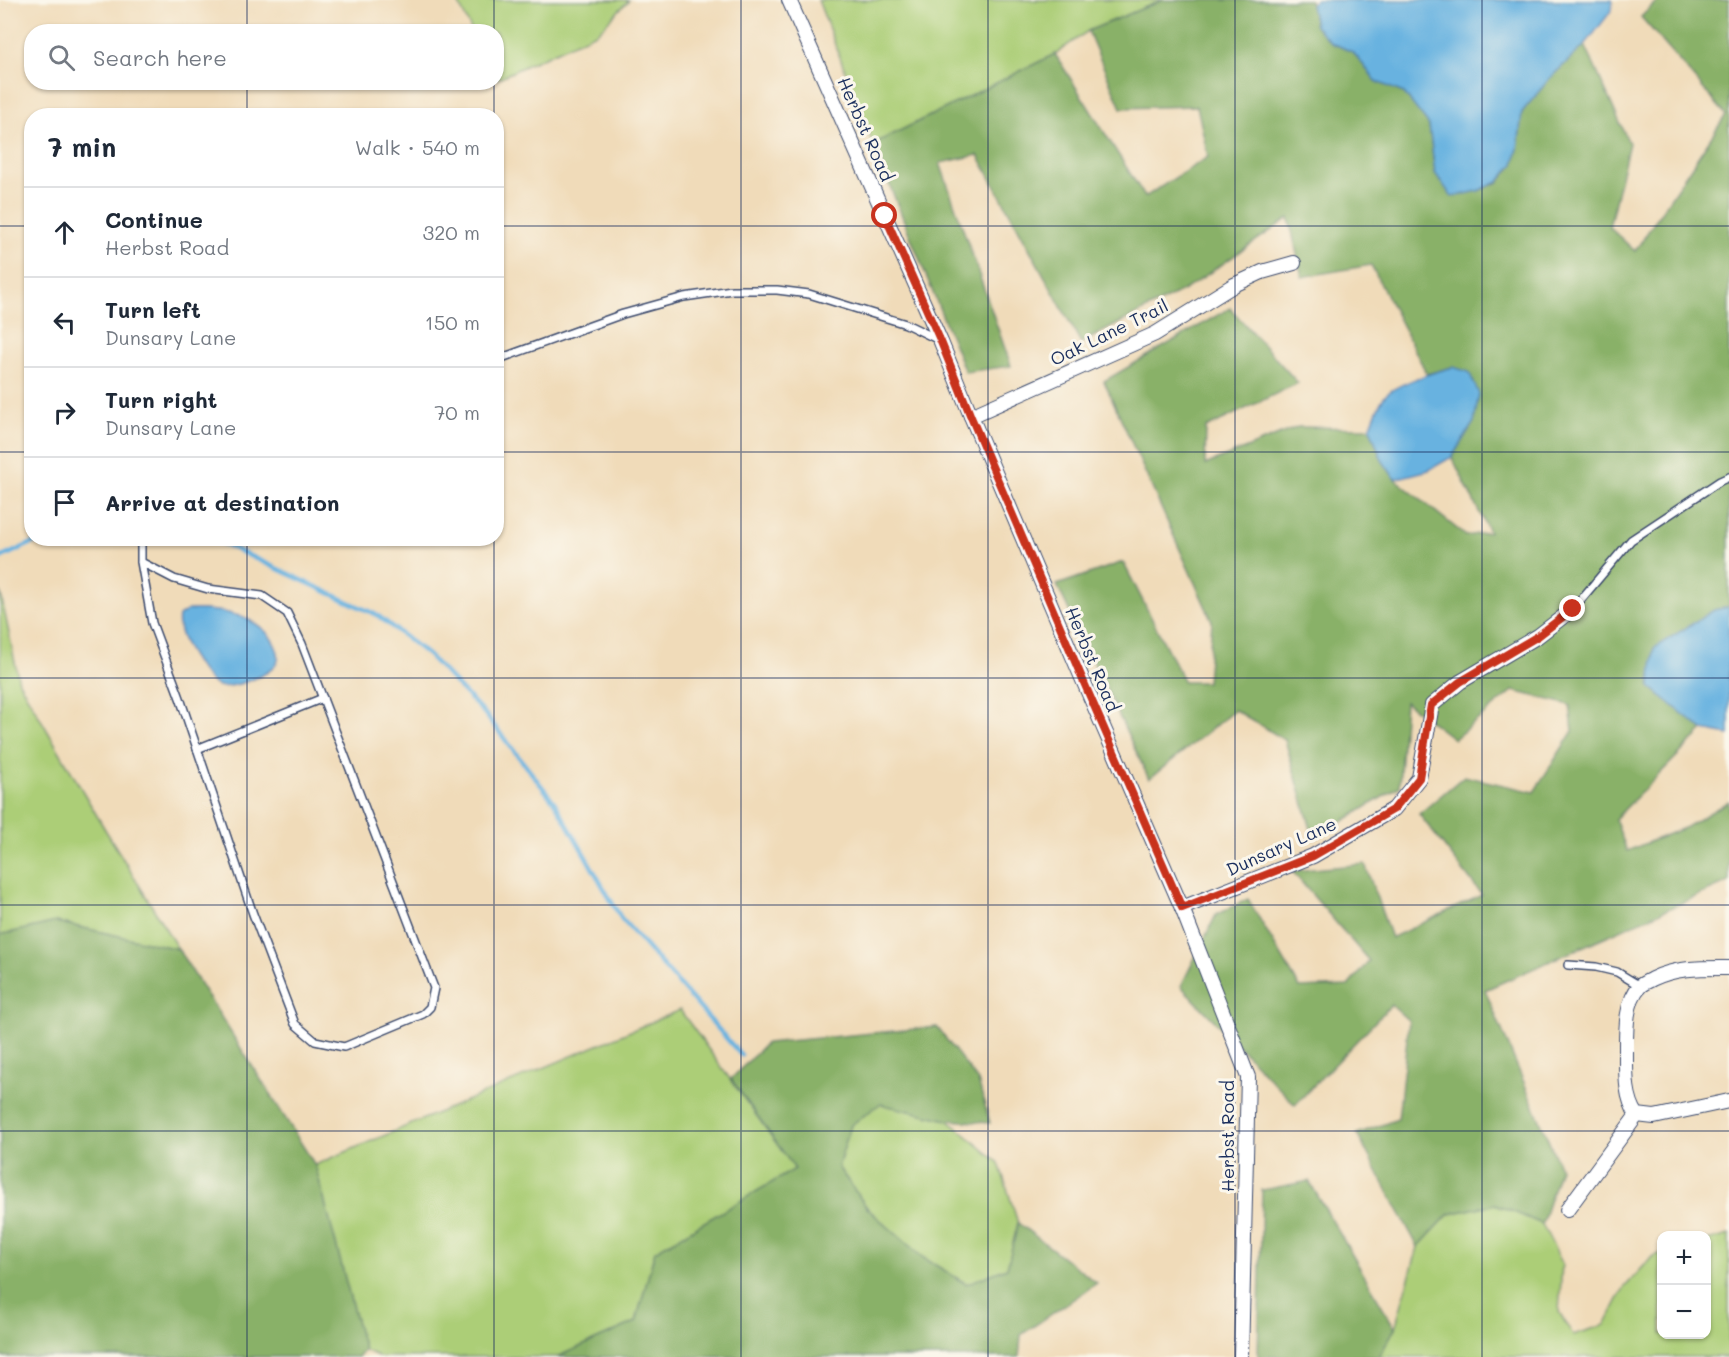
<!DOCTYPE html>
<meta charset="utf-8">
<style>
:root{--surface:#fff;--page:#f2f2f3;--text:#1f2937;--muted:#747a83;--line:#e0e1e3}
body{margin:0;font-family:Mali,sans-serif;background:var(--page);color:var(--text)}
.controls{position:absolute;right:18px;bottom:18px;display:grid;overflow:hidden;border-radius:12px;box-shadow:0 2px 4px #0004}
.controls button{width:54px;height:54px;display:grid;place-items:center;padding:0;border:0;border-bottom:2px solid var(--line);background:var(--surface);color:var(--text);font:30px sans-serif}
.stop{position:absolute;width:18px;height:18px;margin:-14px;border:4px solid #c8321e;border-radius:50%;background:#fff}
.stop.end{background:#c8321e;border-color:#fff;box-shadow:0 2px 6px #0008}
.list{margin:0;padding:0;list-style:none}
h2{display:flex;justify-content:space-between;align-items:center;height:78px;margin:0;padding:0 24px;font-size:26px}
h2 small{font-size:20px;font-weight:400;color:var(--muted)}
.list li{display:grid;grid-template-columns:39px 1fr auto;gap:18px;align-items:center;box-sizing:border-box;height:90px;padding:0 24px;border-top:2px solid var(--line)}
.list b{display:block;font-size:22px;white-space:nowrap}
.list p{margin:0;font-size:20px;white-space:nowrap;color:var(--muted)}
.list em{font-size:20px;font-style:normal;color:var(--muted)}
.icon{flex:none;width:33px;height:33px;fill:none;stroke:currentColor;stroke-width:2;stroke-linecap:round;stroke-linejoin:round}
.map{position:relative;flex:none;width:1729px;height:1357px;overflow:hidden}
.search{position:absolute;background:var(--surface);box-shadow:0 2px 4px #0004;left:24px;top:24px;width:480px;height:66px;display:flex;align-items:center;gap:15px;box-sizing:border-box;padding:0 21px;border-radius:24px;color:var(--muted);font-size:22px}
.panel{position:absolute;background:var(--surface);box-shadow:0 2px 4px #0004;left:24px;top:108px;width:480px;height:438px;border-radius:24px}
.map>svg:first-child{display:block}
.green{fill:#acce77;stroke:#647e6a;stroke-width:1.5}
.forest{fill:#89b168;stroke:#527063;stroke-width:1.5}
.water{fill:#67b2e0;stroke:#41709f;stroke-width:1.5}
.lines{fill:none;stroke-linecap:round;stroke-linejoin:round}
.stream{stroke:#67b2e0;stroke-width:4.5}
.service-casing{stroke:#3b496c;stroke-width:10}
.minor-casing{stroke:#3b496c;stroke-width:16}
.service{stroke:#fff;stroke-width:7}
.minor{stroke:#fff;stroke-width:14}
.route{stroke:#c8321e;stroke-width:8}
.grid{fill:none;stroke:#1b2f5e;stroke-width:1.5;stroke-opacity:0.55}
.labels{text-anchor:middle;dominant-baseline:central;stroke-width:6;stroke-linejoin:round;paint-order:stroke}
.street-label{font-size:18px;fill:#1b2f5e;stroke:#fbf7ec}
</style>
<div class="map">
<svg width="1729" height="1357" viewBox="0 0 1729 1357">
<rect width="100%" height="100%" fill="#fbf7ec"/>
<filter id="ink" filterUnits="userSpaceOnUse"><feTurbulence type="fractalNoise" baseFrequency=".0167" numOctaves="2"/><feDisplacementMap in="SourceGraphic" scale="12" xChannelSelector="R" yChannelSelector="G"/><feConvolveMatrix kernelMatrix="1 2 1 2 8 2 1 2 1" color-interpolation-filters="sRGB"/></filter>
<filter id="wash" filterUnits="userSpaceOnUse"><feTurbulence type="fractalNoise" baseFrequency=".008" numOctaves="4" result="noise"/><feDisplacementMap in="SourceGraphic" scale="24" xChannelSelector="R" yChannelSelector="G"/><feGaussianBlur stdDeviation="1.35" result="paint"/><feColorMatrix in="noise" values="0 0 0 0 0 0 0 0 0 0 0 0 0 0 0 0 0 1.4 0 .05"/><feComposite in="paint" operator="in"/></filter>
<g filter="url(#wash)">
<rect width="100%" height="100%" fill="#f0dbb9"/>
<g class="green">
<path d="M 457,0 L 629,0 L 598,32 L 497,79 L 496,32 L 472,31 Z"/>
<path d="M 818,0 L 1163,0 L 1088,31 L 1055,54 L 873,144 Z"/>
<path d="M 0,590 L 19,682 L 103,826 L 178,949 L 56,922 L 0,935 Z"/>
<path d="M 680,1010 L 795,1169 L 655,1251 L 636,1322 L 557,1357 L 380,1357 L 364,1350 L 315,1165 Z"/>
<path d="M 880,1104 L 948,1120 L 999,1163 L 1018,1223 L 1007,1268 L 967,1284 L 922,1257 L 868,1209 L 838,1167 L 851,1125 Z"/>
<path d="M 1495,1204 L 1542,1224 L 1562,1263 L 1559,1312 L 1573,1335 L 1605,1325 L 1624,1288 L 1653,1256 L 1661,1253 L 1662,1334 L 1706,1334 L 1707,1241 L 1729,1235 L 1729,1357 L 1379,1357 L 1395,1328 L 1418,1247 L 1449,1214 Z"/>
</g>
<g class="forest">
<path d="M 1163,0 L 1310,0 L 1315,26 L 1332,43 L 1353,52 L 1377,82 L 1404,93 L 1429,125 L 1435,173 L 1478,191 L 1499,182 L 1514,164 L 1518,148 L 1522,112 L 1550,78 L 1585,45 L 1629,143 L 1609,227 L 1635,251 L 1726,115 L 1641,17 L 1658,0 L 1729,0 L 1729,607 L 1714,610 L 1650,687 L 1703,730 L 1615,819 L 1627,851 L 1686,827 L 1729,801 L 1729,882 L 1485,990 L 1560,1168 L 1542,1224 L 1495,1204 L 1449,1214 L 1418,1247 L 1357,1134 L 1398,1119 L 1409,1021 L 1391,1005 L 1295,1105 L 1181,986 L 1216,915 L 1248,899 L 1300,988 L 1348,986 L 1369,961 L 1292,871 L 1365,864 L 1391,938 L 1482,895 L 1419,814 L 1464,776 L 1534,792 L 1573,731 L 1570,705 L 1513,691 L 1454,739 L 1405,702 L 1399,787 L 1314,839 L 1285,740 L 1235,710 L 1149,779 L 1057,585 L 1123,562 L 1184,682 L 1207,682 L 1212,621 L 1104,381 L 1230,308 L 1298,383 L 1206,428 L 1205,465 L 1298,427 L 1370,428 L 1382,460 L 1395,479 L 1466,536 L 1489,532 L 1452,457 L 1474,422 L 1453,367 L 1427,374 L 1371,265 L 1302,277 L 1289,218 L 1186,289 L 1081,343 L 978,155 L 940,163 L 1011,366 L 965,372 L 873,144 L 1055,54 L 1145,197 L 1208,157 L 1197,106 L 1121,108 L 1088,31 Z"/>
<path d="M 56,922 L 178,949 L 315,1165 L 364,1350 L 358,1357 L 0,1357 L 0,935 Z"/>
<path d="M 937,1027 L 978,1081 L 990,1123 L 948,1120 L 880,1104 L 851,1125 L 838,1167 L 868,1209 L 922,1257 L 966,1284 L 1007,1268 L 1018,1223 L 1097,1283 L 1021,1335 L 1019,1357 L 557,1357 L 636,1322 L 655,1251 L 795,1169 L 731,1079 L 766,1043 Z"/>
<path d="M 1309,1181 L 1395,1328 L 1379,1357 L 1258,1357 L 1262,1190 Z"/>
</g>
<g class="water">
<path d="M 1315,0 L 1612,0 L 1612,10 L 1585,45 L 1550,78 L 1522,112 L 1518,148 L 1514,164 L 1498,182 L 1478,191 L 1452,197 L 1435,173 L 1429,125 L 1404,93 L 1377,82 L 1353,52 L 1332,43 L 1315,26 L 1311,4 Z"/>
<path d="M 1453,367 L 1469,372 L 1479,394 L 1474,422 L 1452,457 L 1429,470 L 1395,479 L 1382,460 L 1370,428 C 1374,418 1378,406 1384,397 C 1394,384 1437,371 1453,367 Z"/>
<path d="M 1729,607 L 1729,735 L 1703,730 L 1650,687 L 1654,648 L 1714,610 Z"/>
<path d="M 188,610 C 218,608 263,615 276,647 C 278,651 279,655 278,660 C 275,674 231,690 218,686 C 209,683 202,670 196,663 C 188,651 176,631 179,616 Z"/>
</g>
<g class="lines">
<g class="stream">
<path d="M 211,538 L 377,615 L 428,655 L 485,714 L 555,803 L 621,918 L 741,1055"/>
<path d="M 0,558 L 43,538"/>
</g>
</g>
</g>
<g filter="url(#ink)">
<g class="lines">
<defs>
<g id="service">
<path d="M 496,360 L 623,314 L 684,297 L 732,290 L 777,290 L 809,294 L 906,324 L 939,340"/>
<path d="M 141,562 L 174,579 L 208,589 L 262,596 L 287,613 L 302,644 L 434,988 L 430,1007 L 423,1014 L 344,1047 L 315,1041 L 295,1024 L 253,914 L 180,698 L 152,623 L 141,562 L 141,538"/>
<path d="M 1573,609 L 1631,540 L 1720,481 L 1729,477"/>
<path d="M 197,749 L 323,698"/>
<path d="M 1568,965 L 1596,967 L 1617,972 L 1640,986"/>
</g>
<g id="minor">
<path d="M 789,0 L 941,342 L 971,416 L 1082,678 L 1182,908 L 1248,1077 L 1241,1357"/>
<path d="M 971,416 L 1155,334 L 1234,285 L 1262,272 L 1294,263"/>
<path d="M 1182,908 L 1313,856 L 1394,809 L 1419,778 L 1432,705 L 1460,682 L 1538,636 L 1573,609"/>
<path d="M 1729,968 C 1702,968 1677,967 1652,979 C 1649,981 1643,983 1640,986 C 1625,1001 1626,1033 1626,1052 C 1626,1074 1625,1097 1637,1115 L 1654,1117 L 1729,1101"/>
<path d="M 1567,1210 L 1637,1115"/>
</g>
</defs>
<use href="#service" class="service-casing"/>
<use href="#minor" class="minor-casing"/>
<use href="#service" class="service"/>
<use href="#minor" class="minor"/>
</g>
</g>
<g class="lines" filter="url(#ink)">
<path class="route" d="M 885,216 L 941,342 L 971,417 L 1082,678 L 1182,908 L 1313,856 L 1394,809 L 1419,778 L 1431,705 L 1460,682 L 1538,636 L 1573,609"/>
</g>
<path class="grid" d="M 247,0 L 247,32M 494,0 L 494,32M 741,0 L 741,1357M 988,0 L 988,1357M 1235,0 L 1235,1357M 1482,0 L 1482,1357M 247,82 L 247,116M 494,82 L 494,116M 0,226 L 32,226M 496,226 L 1729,226M 0,452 L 32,452M 496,452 L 1729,452M 247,538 L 247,1357M 494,538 L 494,1357M 0,678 L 1729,678M 0,905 L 1729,905M 0,1131 L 1729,1131"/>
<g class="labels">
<g class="street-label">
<text transform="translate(866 129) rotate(66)">Herbst Road</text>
<text transform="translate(1109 332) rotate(-26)">Oak Lane Trail</text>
<text transform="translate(1093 659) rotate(67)">Herbst Road</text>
<text transform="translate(1281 846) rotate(-24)">Dunsary Lane</text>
<text transform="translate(1227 1136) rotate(-90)">Herbst Road</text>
</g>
</g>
</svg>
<div class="controls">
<button>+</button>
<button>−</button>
</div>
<div class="stop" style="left:885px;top:216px"></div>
<div class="stop end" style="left:1573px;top:609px"></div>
<div class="search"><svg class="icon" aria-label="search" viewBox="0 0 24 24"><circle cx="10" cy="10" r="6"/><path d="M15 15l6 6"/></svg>Search here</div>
<section class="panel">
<h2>7 min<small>Walk · 540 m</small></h2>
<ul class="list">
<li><svg class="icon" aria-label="ahead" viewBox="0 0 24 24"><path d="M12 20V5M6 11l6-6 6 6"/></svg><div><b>Continue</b><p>Herbst Road</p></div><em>320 m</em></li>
<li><svg class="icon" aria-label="left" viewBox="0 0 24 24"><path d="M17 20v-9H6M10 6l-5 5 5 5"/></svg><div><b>Turn left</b><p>Dunsary Lane</p></div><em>150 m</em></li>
<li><svg class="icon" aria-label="right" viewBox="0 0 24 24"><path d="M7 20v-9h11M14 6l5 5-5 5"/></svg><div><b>Turn right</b><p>Dunsary Lane</p></div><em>70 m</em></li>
<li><svg class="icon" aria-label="arrive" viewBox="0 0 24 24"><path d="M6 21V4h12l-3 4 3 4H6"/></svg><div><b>Arrive at destination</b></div></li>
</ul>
</section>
</div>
